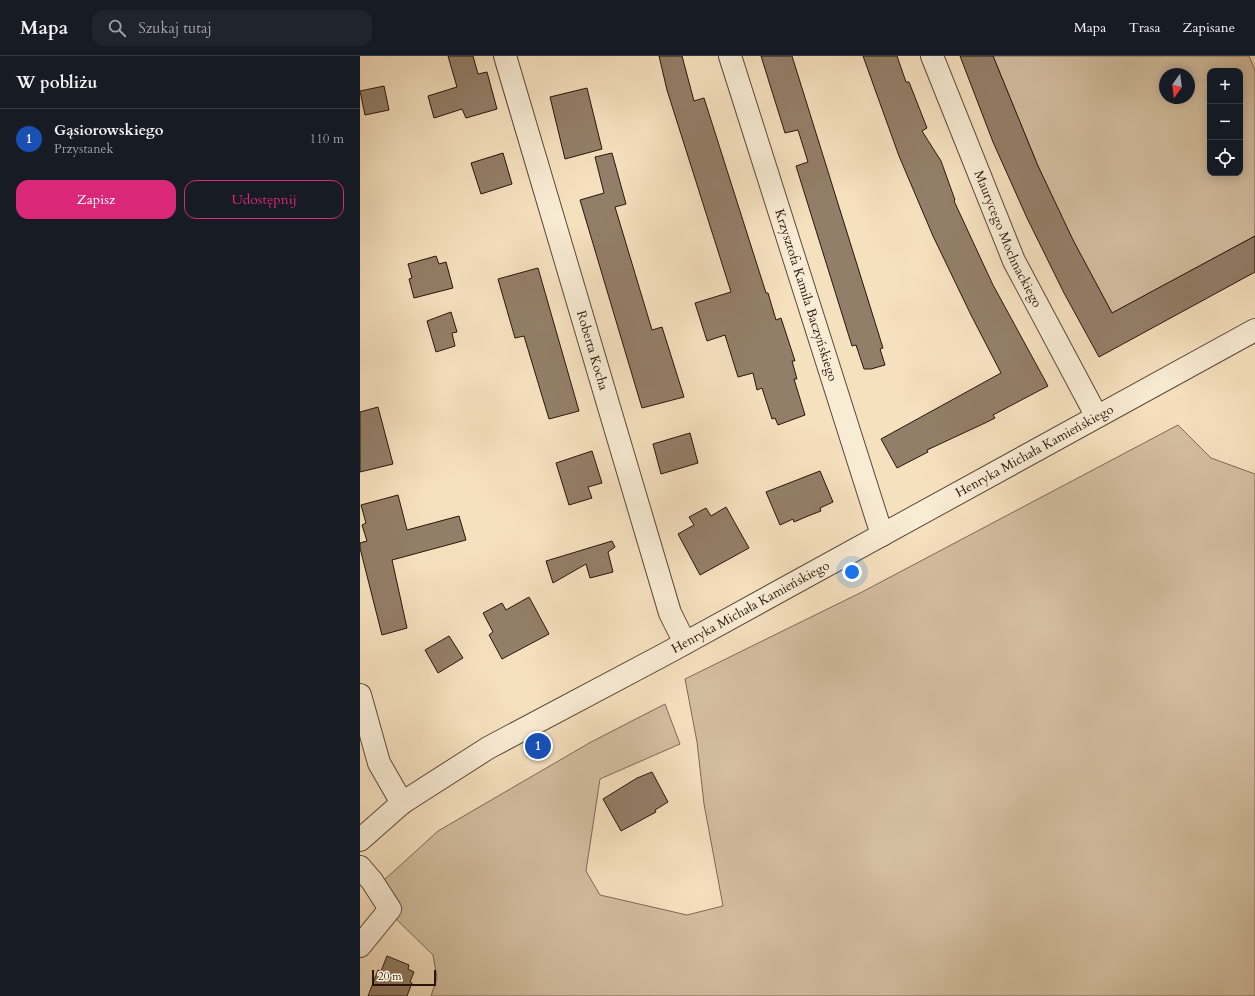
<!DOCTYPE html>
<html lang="pl">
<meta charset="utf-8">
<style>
:root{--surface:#171b24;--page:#20242c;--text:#f1f3f6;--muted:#9ea1a6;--line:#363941;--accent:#db2777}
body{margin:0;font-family:Cardo,serif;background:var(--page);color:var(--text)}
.controls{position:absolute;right:12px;top:12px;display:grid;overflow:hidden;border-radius:8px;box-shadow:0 2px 10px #0003}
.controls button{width:36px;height:36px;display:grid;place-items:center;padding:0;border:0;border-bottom:1px solid var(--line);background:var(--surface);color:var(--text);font:20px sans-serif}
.compass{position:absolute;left:799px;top:12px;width:36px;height:36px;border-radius:50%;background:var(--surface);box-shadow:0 2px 10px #0003;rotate:194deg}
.scale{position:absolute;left:12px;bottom:10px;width:64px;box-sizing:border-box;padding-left:4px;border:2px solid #28140b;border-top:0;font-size:11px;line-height:14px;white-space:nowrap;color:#28140b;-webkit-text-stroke:3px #f9ecd5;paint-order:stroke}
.you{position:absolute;left:492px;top:516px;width:14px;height:14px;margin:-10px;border:3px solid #fff;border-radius:50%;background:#1a73e8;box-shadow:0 0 0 6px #1a73e833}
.badge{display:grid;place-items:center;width:26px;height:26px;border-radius:50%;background:var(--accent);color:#fff;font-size:13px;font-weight:700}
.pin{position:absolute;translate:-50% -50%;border:2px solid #fff;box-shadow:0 1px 4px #0006}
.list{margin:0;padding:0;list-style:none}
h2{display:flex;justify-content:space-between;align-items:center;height:52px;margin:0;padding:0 16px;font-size:17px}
h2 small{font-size:13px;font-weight:400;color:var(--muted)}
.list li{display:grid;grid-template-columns:26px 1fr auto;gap:12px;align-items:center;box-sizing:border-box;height:60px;padding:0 16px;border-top:1px solid var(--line)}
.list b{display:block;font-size:15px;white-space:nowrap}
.list p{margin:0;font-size:13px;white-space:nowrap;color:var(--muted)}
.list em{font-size:13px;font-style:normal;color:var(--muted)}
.actions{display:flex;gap:8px;padding:12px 16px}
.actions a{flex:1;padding:9px 0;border:1px solid var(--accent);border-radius:12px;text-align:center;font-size:14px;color:var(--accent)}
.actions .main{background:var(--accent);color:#fff}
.icon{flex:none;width:22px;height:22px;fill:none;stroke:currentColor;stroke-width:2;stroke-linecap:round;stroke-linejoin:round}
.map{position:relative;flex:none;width:895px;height:940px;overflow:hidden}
header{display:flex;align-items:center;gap:24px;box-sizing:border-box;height:56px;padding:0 20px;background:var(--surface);border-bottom:1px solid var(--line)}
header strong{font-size:19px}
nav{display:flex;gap:22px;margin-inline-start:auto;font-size:14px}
.search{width:280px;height:36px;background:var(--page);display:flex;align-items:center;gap:10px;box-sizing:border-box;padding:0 14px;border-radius:12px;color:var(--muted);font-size:15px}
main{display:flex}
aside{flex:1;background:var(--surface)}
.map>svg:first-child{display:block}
.green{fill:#d3bea0;stroke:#7e6956;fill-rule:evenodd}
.building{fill:#937f69;stroke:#28140b}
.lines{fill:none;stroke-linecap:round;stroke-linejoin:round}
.minor-casing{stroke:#5c4738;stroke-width:24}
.minor{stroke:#f9ecd5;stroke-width:22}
.labels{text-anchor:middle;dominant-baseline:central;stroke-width:4;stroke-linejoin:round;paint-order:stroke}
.street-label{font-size:13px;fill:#28140b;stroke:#f9ecd5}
</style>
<header>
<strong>Mapa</strong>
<div class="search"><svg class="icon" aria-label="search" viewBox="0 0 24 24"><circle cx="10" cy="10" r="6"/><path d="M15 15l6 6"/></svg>Szukaj tutaj</div>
<nav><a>Mapa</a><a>Trasa</a><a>Zapisane</a></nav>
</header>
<main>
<aside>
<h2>W pobliżu<small></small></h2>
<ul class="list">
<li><span class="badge" style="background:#1a4fb4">1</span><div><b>Gąsiorowskiego</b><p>Przystanek</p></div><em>110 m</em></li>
</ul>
<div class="actions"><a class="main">Zapisz</a><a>Udostępnij</a></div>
</aside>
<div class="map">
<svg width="895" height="940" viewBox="0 0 895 940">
<rect width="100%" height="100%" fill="#f6e1bf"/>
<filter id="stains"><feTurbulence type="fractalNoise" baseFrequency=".005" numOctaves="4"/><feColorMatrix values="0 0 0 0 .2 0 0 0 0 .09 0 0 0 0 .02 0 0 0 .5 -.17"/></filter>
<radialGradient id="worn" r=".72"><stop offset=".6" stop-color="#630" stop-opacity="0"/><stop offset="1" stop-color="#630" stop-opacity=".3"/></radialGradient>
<g class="green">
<path d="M 633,0 L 889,0 L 895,14 L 895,180 L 752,257 L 713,185 L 678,110 ZM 850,15 L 880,15 L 880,117 L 850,117 ZM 805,18 L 829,18 L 829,42 L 805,42 Z"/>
<path d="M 818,369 L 851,402 L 895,418 L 895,940 L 71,940 L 77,922 L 73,899 L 34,861 L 41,851 L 23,825 L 78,775 L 231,686 L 305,648 L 320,688 L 240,723 L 226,815 L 240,839 L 327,859 L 363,850 L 344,748 L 337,686 L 325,623 L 502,536 Z"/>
</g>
<g class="building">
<path d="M 88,0 L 113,0 L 118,18 L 127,16 L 137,53 L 106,62 L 102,53 L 74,62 L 68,40 L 97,31 Z"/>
<path d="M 299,0 L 322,0 L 334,45 L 344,42 L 406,237 L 408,237 L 416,264 L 421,262 L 435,305 L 432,305 L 437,323 L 434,323 L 445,359 L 418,369 L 415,362 L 412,363 L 402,332 L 397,334 L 393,317 L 378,321 L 365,279 L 347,285 L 335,247 L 371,236 L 307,34 Z"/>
<path d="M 401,0 L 432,0 L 523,292 L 520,293 L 525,309 L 511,313 L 504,313 L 496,289 L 492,290 L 436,110 L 448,106 L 438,74 L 425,77 Z"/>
<path d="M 503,0 L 537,0 L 546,26 L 549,26 L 567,72 L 562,75 L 581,105 L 595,144 L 594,145 L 633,229 L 688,330 L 633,359 L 635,362 L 625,367 L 567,394 L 568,396 L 537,412 L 521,383 L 641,317 L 611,259 L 573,180 L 539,100 Z"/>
<path d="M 600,0 L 633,0 L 678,110 L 713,184 L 752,257 L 895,180 L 895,216 L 739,301 L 704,237 L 667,162 L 633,86 Z"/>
<path d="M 24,30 L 29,54 L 5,59 L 0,35 Z"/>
<path d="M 227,32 L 242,93 L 205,103 L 190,41 Z"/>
<path d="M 143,97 L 152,128 L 121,138 L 111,107 Z"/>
<path d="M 252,97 L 266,148 L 255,151 L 292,274 L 302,271 L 324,341 L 282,352 L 220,144 L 244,137 L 235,101 Z"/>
<path d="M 76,200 L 79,208 L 86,206 L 93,232 L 54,242 L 49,223 L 52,222 L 48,208 Z"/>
<path d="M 178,212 L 219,355 L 189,363 L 164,280 L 155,282 L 138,223 Z"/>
<path d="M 91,256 L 97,276 L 92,277 L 95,290 L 76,296 L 67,265 Z"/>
<path d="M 18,351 L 33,408 L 0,416 L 0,356 Z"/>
<path d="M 330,377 L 338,407 L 301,418 L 293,388 Z"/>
<path d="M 232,395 L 242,427 L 228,431 L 232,442 L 209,449 L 196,407 Z"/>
<path d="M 460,415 L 473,446 L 460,452 L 461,455 L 448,460 L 434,466 L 433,463 L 420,469 L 406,436 Z"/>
<path d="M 38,439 L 47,474 L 99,460 L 106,484 L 32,504 L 47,572 L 22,579 L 0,492 L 0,487 L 7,485 L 2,469 L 6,467 L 1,449 Z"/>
<path d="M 366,451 L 389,492 L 340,519 L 318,478 L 334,469 L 329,461 L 346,452 L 351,460 Z"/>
<path d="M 252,485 L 255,491 L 248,496 L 253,516 L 230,522 L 226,508 L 193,527 L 186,505 Z"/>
<path d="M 169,541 L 189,578 L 142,603 L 129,579 L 133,576 L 123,557 L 142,547 L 146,554 Z"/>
<path d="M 89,580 L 103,602 L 78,617 L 65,594 Z"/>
<path d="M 292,716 L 308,746 L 295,754 L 296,756 L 261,775 L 243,743 L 277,722 Z"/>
<path d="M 27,900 L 49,909 L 48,913 L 54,916 L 50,926 L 52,927 L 47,940 L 8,940 L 18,914 L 21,915 Z"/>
</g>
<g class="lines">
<defs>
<g id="minor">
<path id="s1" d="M 145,0 L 310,557 L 325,587"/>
<path id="s2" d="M 370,0 L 522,479"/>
<path id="s3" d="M 572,0 L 654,205 L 736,359"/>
<path d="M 0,639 L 19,707 L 42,747"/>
<path id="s4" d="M 0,784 L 42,747 L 128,692 L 307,597 L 895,274"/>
<path d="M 0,811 L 12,825 L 30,853 L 0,890"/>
</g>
</defs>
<use href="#minor" class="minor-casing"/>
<use href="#minor" class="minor"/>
</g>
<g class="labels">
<g class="street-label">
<text stroke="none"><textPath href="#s3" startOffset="198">Maurycego Mochnackiego</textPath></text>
<text stroke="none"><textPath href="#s2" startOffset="251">Krzysztofa Kamila Baczyńskiego</textPath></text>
<text stroke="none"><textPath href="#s1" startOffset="307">Roberta Kocha</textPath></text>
<text stroke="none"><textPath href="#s4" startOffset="780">Henryka Michała Kamieńskiego</textPath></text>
<text stroke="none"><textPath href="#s4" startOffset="456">Henryka Michała Kamieńskiego</textPath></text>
</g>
</g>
<rect width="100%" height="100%" filter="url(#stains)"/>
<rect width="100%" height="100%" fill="url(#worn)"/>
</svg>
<div class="controls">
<button>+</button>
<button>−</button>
<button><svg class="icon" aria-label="locate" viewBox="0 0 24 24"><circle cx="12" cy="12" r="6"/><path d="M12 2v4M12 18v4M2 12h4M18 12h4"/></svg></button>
</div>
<svg class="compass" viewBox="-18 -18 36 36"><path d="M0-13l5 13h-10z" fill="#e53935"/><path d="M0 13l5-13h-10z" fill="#9ea1a6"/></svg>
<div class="scale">20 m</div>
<div class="you"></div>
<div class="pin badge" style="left:178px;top:690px;background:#1a4fb4">1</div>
</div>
</main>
